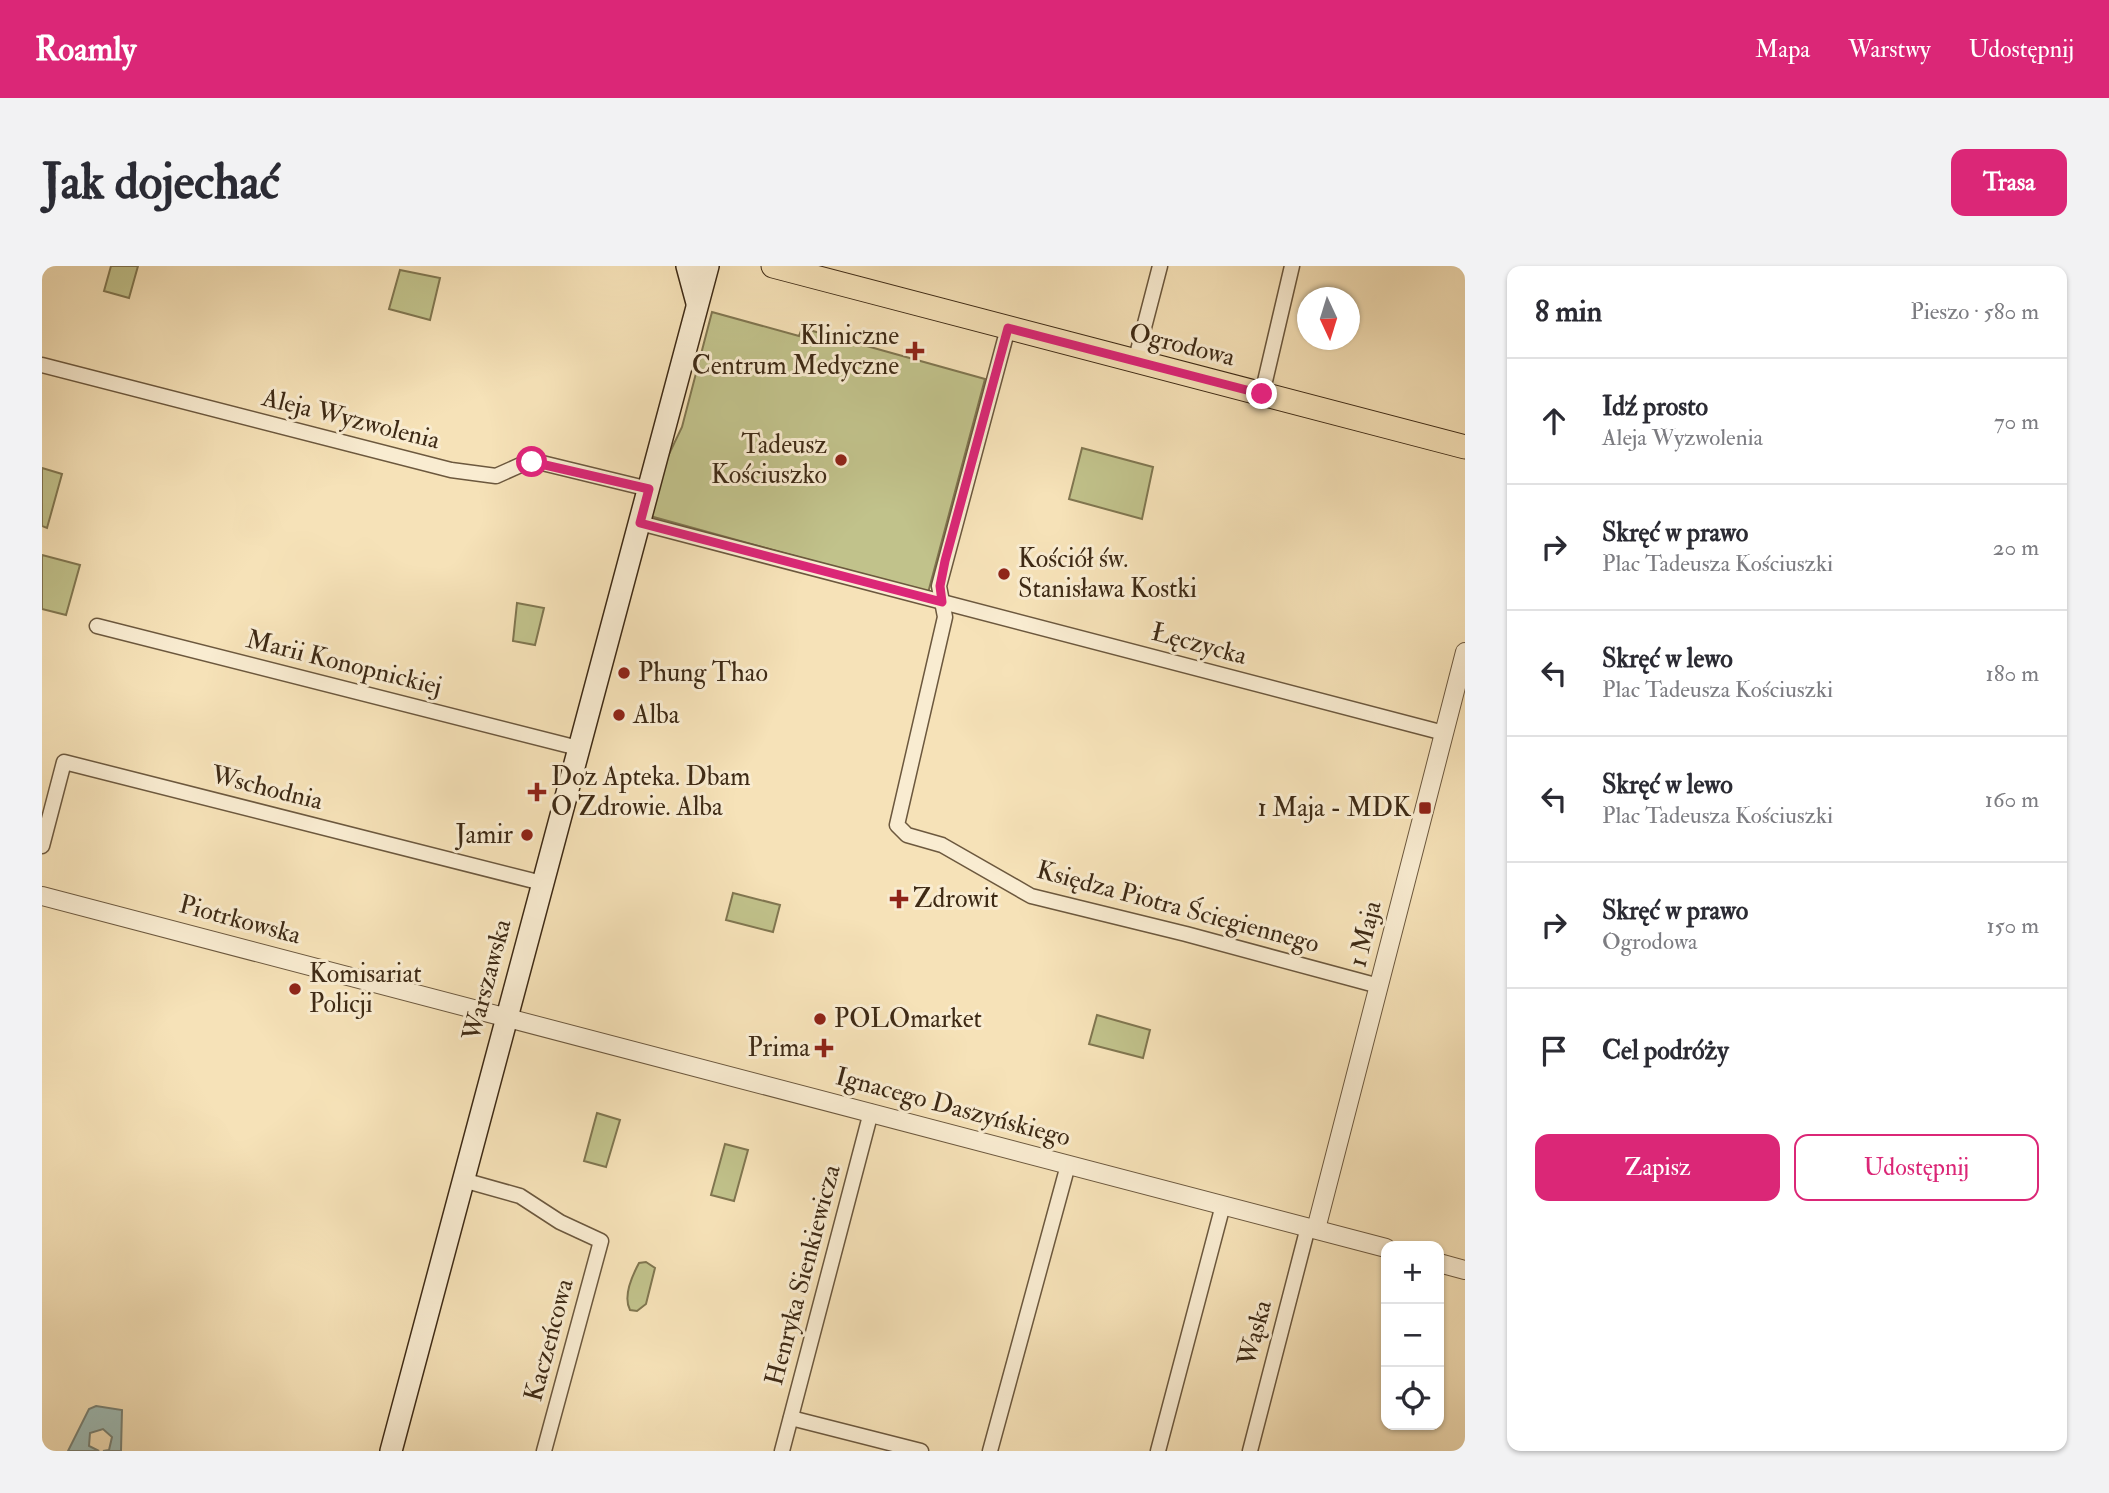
<!DOCTYPE html>
<html lang="pl">
<meta charset="utf-8">
<style>
:root{--surface:#fff;--page:#f2f2f3;--text:#2b2b33;--muted:#7c7c81;--line:#e1e1e2;--accent:#db2777}
body{margin:0;font-family:"IM FELL Double Pica",serif;background:var(--page);color:var(--text)}
.controls{position:absolute;right:21px;bottom:21px;display:grid;overflow:hidden;border-radius:14px;box-shadow:0 2px 5px #0004}
.controls button{width:63px;height:63px;display:grid;place-items:center;padding:0;border:0;border-bottom:2px solid var(--line);background:var(--surface);color:var(--text);font:35px sans-serif}
.compass{position:absolute;left:1255px;top:21px;width:63px;height:63px;border-radius:50%;background:var(--surface);box-shadow:0 2px 5px #0004;rotate:176deg}
.stop{position:absolute;width:21px;height:21px;margin:-16px;border:5px solid #db2777;border-radius:50%;background:#fff}
.stop.end{background:#db2777;border-color:#fff;box-shadow:0 2px 7px #0008}
.list{margin:0;padding:0;list-style:none}
h2{display:flex;justify-content:space-between;align-items:center;height:91px;margin:0;padding:0 28px;font-size:30px}
h2 small{font-size:23px;font-weight:400;color:var(--muted)}
.list li{display:grid;grid-template-columns:46px 1fr auto;gap:21px;align-items:center;box-sizing:border-box;height:126px;padding:0 28px;border-top:2px solid var(--line)}
.list b{display:block;font-size:26px;white-space:nowrap}
.list p{margin:0;font-size:23px;white-space:nowrap;color:var(--muted)}
.list em{font-size:23px;font-style:normal;color:var(--muted)}
.actions{display:flex;gap:14px;padding:21px 28px}
.actions a{flex:1;padding:16px 0;border:2px solid var(--accent);border-radius:14px;text-align:center;font-size:24px;color:var(--accent)}
.actions .main{background:var(--accent);color:#fff}
.icon{flex:none;width:38px;height:38px;fill:none;stroke:currentColor;stroke-width:2;stroke-linecap:round;stroke-linejoin:round}
.map{position:relative;flex:none;width:1423px;height:1185px;overflow:hidden;border-radius:14px}
header{display:flex;align-items:center;gap:42px;box-sizing:border-box;height:98px;padding:0 35px;background:var(--accent);color:#fff}
header strong{font-size:33px}
nav{display:flex;gap:38px;margin-inline-start:auto;font-size:24px}
.intro{display:flex;align-items:center;justify-content:space-between;box-sizing:border-box;height:168px;padding:0 42px}
h1{margin:0;font-size:49px}
.button{padding:18px 32px;border-radius:14px;background:var(--accent);color:#fff;font-size:24px;font-weight:700}
main{display:flex;gap:42px;padding:0 42px}
aside{flex:1;background:var(--surface);border-radius:14px;box-shadow:0 2px 5px #0004}
.map>svg:first-child{display:block}
.green{fill:#c1c28b;stroke:#807650;stroke-width:2}
.water{fill:#9ebcb6;stroke:#788276;stroke-width:2}
.lines{fill:none;stroke-linecap:round;stroke-linejoin:round}
.minor-casing{stroke:#6c583e;stroke-width:17}
.tertiary-casing{stroke:#6c583e;stroke-width:20}
.secondary-casing{stroke:#3e2a15;stroke-width:24}
.primary-casing{stroke:#3e2a15;stroke-width:25}
.minor{stroke:#f9ecd1;stroke-width:14}
.tertiary{stroke:#f9ecd1;stroke-width:18}
.secondary{stroke:#f9ecd1;stroke-width:21}
.primary{stroke:#f6e2b8;stroke-width:23}
.route{stroke:#db2777;stroke-width:9}
.poi-dot{fill:#8f2418;stroke:#f9ecd1;stroke-width:2.5}
.labels{text-anchor:middle;dominant-baseline:central;stroke-width:6;stroke-linejoin:round;paint-order:stroke}
.poi-label{font-size:26px;fill:#3e2a15;stroke:#f9ecd1;text-anchor:start}
.street-label{font-size:26px;fill:#3e2a15;stroke:#f9ecd1}
</style>
<header>
<strong>Roamly</strong>
<nav><a>Mapa</a><a>Warstwy</a><a>Udostępnij</a></nav>
</header>
<div class="intro"><h1>Jak dojechać</h1><a class="button">Trasa</a></div>
<main>
<div class="map">
<svg width="1423" height="1185" viewBox="0 0 1423 1185">
<rect width="100%" height="100%" fill="#f6e2b8"/>
<filter id="stains"><feTurbulence type="fractalNoise" baseFrequency=".00286" numOctaves="4"/><feColorMatrix values="0 0 0 0 .2 0 0 0 0 .09 0 0 0 0 .02 0 0 0 .5 -.17"/></filter>
<radialGradient id="worn" r=".72"><stop offset=".6" stop-color="#630" stop-opacity="0"/><stop offset="1" stop-color="#630" stop-opacity=".3"/></radialGradient>
<g class="green">
<path d="M 69,0 L 96,0 L 87,32 L 62,25 Z"/>
<path d="M 358,4 L 398,12 L 388,54 L 347,43 Z"/>
<path d="M 670,46 L 757,70 L 760,62 L 943,113 L 886,327 L 608,250 L 618,207 L 640,161 Z"/>
<path d="M 1040,182 L 1111,201 L 1100,253 L 1027,233 Z"/>
<path d="M 0,202 L 20,208 L 5,262 L 0,260 Z"/>
<path d="M 0,289 L 38,299 L 24,349 L 0,343 Z"/>
<path d="M 475,337 L 502,342 L 493,379 L 471,375 Z"/>
<path d="M 691,627 L 738,639 L 731,666 L 684,654 Z"/>
<path d="M 1055,749 L 1108,764 L 1101,792 L 1047,778 Z"/>
<path d="M 555,847 L 578,854 L 564,901 L 542,895 Z"/>
<path d="M 683,878 L 706,884 L 692,935 L 669,929 Z"/>
<path d="M 604,996 L 613,1002 L 604,1038 L 595,1045 L 588,1044 C 581,1031 590,1010 597,997 Z"/>
</g>
<path class="water" d="M 54,1140 L 80,1144 L 79,1185 L 61,1185 L 67,1184 L 70,1171 L 61,1163 L 48,1167 L 47,1180 L 57,1185 L 26,1185 L 47,1143 Z"/>
<g class="lines">
<defs>
<g id="minor">
<path d="M 966,62 L 897,320 L 903,351 L 855,559 L 865,569 L 900,579 L 989,630 L 1144,668 L 1337,720"/>
<path d="M 1093,96 L 1118,0"/>
<path d="M 0,99 L 409,204 L 454,210 L 483,197 L 496,196 L 607,223"/>
<path d="M 1220,128 L 1250,0"/>
<path d="M 598,257 L 1402,467"/>
<path d="M 55,360 L 536,482"/>
<path d="M 0,580 L 22,496 L 500,617"/>
<path d="M 421,914 L 478,930 L 518,956 L 559,975 L 502,1185"/>
<path d="M 749,1152 L 879,1185"/>
<path d="M 740,1185 L 829,846"/>
<path d="M 948,1185 L 1026,899"/>
<path d="M 1116,1185 L 1181,939"/>
<path d="M 1208,1185 L 1266,961"/>
</g>
<g id="tertiary">
<path d="M 0,630 L 1344,982"/>
<path d="M 1274,963 L 1423,386"/>
<path d="M 1397,997 L 1423,1004"/>
</g>
<g id="secondary">
<path d="M 645,0 L 655,37"/>
<path d="M 349,1185 L 666,0"/>
</g>
<path id="primary" d="M 731,0 L 1423,181"/>
</defs>
<use href="#minor" class="minor-casing"/>
<use href="#tertiary" class="tertiary-casing"/>
<use href="#secondary" class="secondary-casing"/>
<use href="#primary" class="primary-casing"/>
<use href="#minor" class="minor"/>
<use href="#tertiary" class="tertiary"/>
<use href="#secondary" class="secondary"/>
<use href="#primary" class="primary"/>
</g>
<g class="lines">
<path class="route" d="M 490,196 L 607,223 L 598,257 L 900,336 L 898,320 L 903,295 L 966,62 L 1220,128"/>
</g>
<g class="poi-dot">
<path d="M869.5 74.5h7v7h7v7h-7v7h-7v-7h-7v-7h7z"/>
<circle cx="799" cy="194" r="7"/>
<circle cx="962" cy="308" r="7"/>
<circle cx="582" cy="407" r="7"/>
<circle cx="577" cy="449" r="7"/>
<path d="M491.5 515.5h7v7h7v7h-7v7h-7v-7h-7v-7h7z"/>
<rect x="1376" y="535" width="14" height="14" rx="3.5"/>
<circle cx="485" cy="569" r="7"/>
<path d="M853.5 622.5h7v7h7v7h-7v7h-7v-7h-7v-7h7z"/>
<circle cx="253" cy="723" r="7"/>
<circle cx="778" cy="753" r="7"/>
<path d="M778.5 771.5h7v7h7v7h-7v7h-7v-7h-7v-7h7z"/>
</g>
<g class="labels">
<g class="poi-label">
<text x="857" y="70" text-anchor="end">Kliniczne<tspan x="857" dy="30">Centrum Medyczne</tspan></text>
<text x="785" y="179" text-anchor="end">Tadeusz<tspan x="785" dy="30">Kościuszko</tspan></text>
<text x="976" y="293">Kościół św.<tspan x="976" dy="30">Stanisława Kostki</tspan></text>
<text x="596" y="407">Phung Thao</text>
<text x="591" y="449">Alba</text>
<text x="509" y="511">Doz Apteka. Dbam<tspan x="509" dy="30">O Zdrowie. Alba</tspan></text>
<text x="1369" y="542" text-anchor="end">1 Maja - MDK</text>
<text x="471" y="569" text-anchor="end">Jamir</text>
<text x="871" y="633">Zdrowit</text>
<text x="267" y="708">Komisariat<tspan x="267" dy="30">Policji</tspan></text>
<text x="792" y="753">POLOmarket</text>
<text x="768" y="782" text-anchor="end">Prima</text>
</g>
<g class="street-label">
<text transform="translate(1140 79) rotate(14)">Ogrodowa</text>
<text transform="translate(309 153) rotate(14)">Aleja Wyzwolenia</text>
<text transform="translate(1157 378) rotate(15)">Łęczycka</text>
<text transform="translate(302 397) rotate(14)">Marii Konopnickiej</text>
<text transform="translate(225 522) rotate(14)">Wschodnia</text>
<text transform="translate(1136 641) rotate(15)">Księdza Piotra Ściegiennego</text>
<text transform="translate(198 654) rotate(15)">Piotrkowska</text>
<text transform="translate(1323 668) rotate(-76)">1 Maja</text>
<text transform="translate(445 714) rotate(-75)">Warszawska</text>
<text transform="translate(911 841) rotate(15)">Ignacego Daszyńskiego</text>
<text transform="translate(761 1009) rotate(-75)">Henryka Sienkiewicza</text>
<text transform="translate(1213 1067) rotate(-75)">Wąska</text>
<text transform="translate(507 1074) rotate(-75)">Kaczeńcowa</text>
</g>
</g>
<rect width="100%" height="100%" filter="url(#stains)"/>
<rect width="100%" height="100%" fill="url(#worn)"/>
</svg>
<div class="controls">
<button>+</button>
<button>−</button>
<button><svg class="icon" aria-label="locate" viewBox="0 0 24 24"><circle cx="12" cy="12" r="6"/><path d="M12 2v4M12 18v4M2 12h4M18 12h4"/></svg></button>
</div>
<svg class="compass" viewBox="-18 -18 36 36"><path d="M0-13l5 13h-10z" fill="#e53935"/><path d="M0 13l5-13h-10z" fill="#7c7c81"/></svg>
<div class="stop" style="left:490px;top:196px"></div>
<div class="stop end" style="left:1220px;top:128px"></div>
</div>
<aside>
<h2>8 min<small>Pieszo · 580 m</small></h2>
<ul class="list">
<li><svg class="icon" aria-label="ahead" viewBox="0 0 24 24"><path d="M12 20V5M6 11l6-6 6 6"/></svg><div><b>Idź prosto</b><p>Aleja Wyzwolenia</p></div><em>70 m</em></li>
<li><svg class="icon" aria-label="right" viewBox="0 0 24 24"><path d="M7 20v-9h11M14 6l5 5-5 5"/></svg><div><b>Skręć w prawo</b><p>Plac Tadeusza Kościuszki</p></div><em>20 m</em></li>
<li><svg class="icon" aria-label="left" viewBox="0 0 24 24"><path d="M17 20v-9H6M10 6l-5 5 5 5"/></svg><div><b>Skręć w lewo</b><p>Plac Tadeusza Kościuszki</p></div><em>180 m</em></li>
<li><svg class="icon" aria-label="left" viewBox="0 0 24 24"><path d="M17 20v-9H6M10 6l-5 5 5 5"/></svg><div><b>Skręć w lewo</b><p>Plac Tadeusza Kościuszki</p></div><em>160 m</em></li>
<li><svg class="icon" aria-label="right" viewBox="0 0 24 24"><path d="M7 20v-9h11M14 6l5 5-5 5"/></svg><div><b>Skręć w prawo</b><p>Ogrodowa</p></div><em>150 m</em></li>
<li><svg class="icon" aria-label="arrive" viewBox="0 0 24 24"><path d="M6 21V4h12l-3 4 3 4H6"/></svg><div><b>Cel podróży</b></div></li>
</ul>
<div class="actions"><a class="main">Zapisz</a><a>Udostępnij</a></div>
</aside>
</main>
